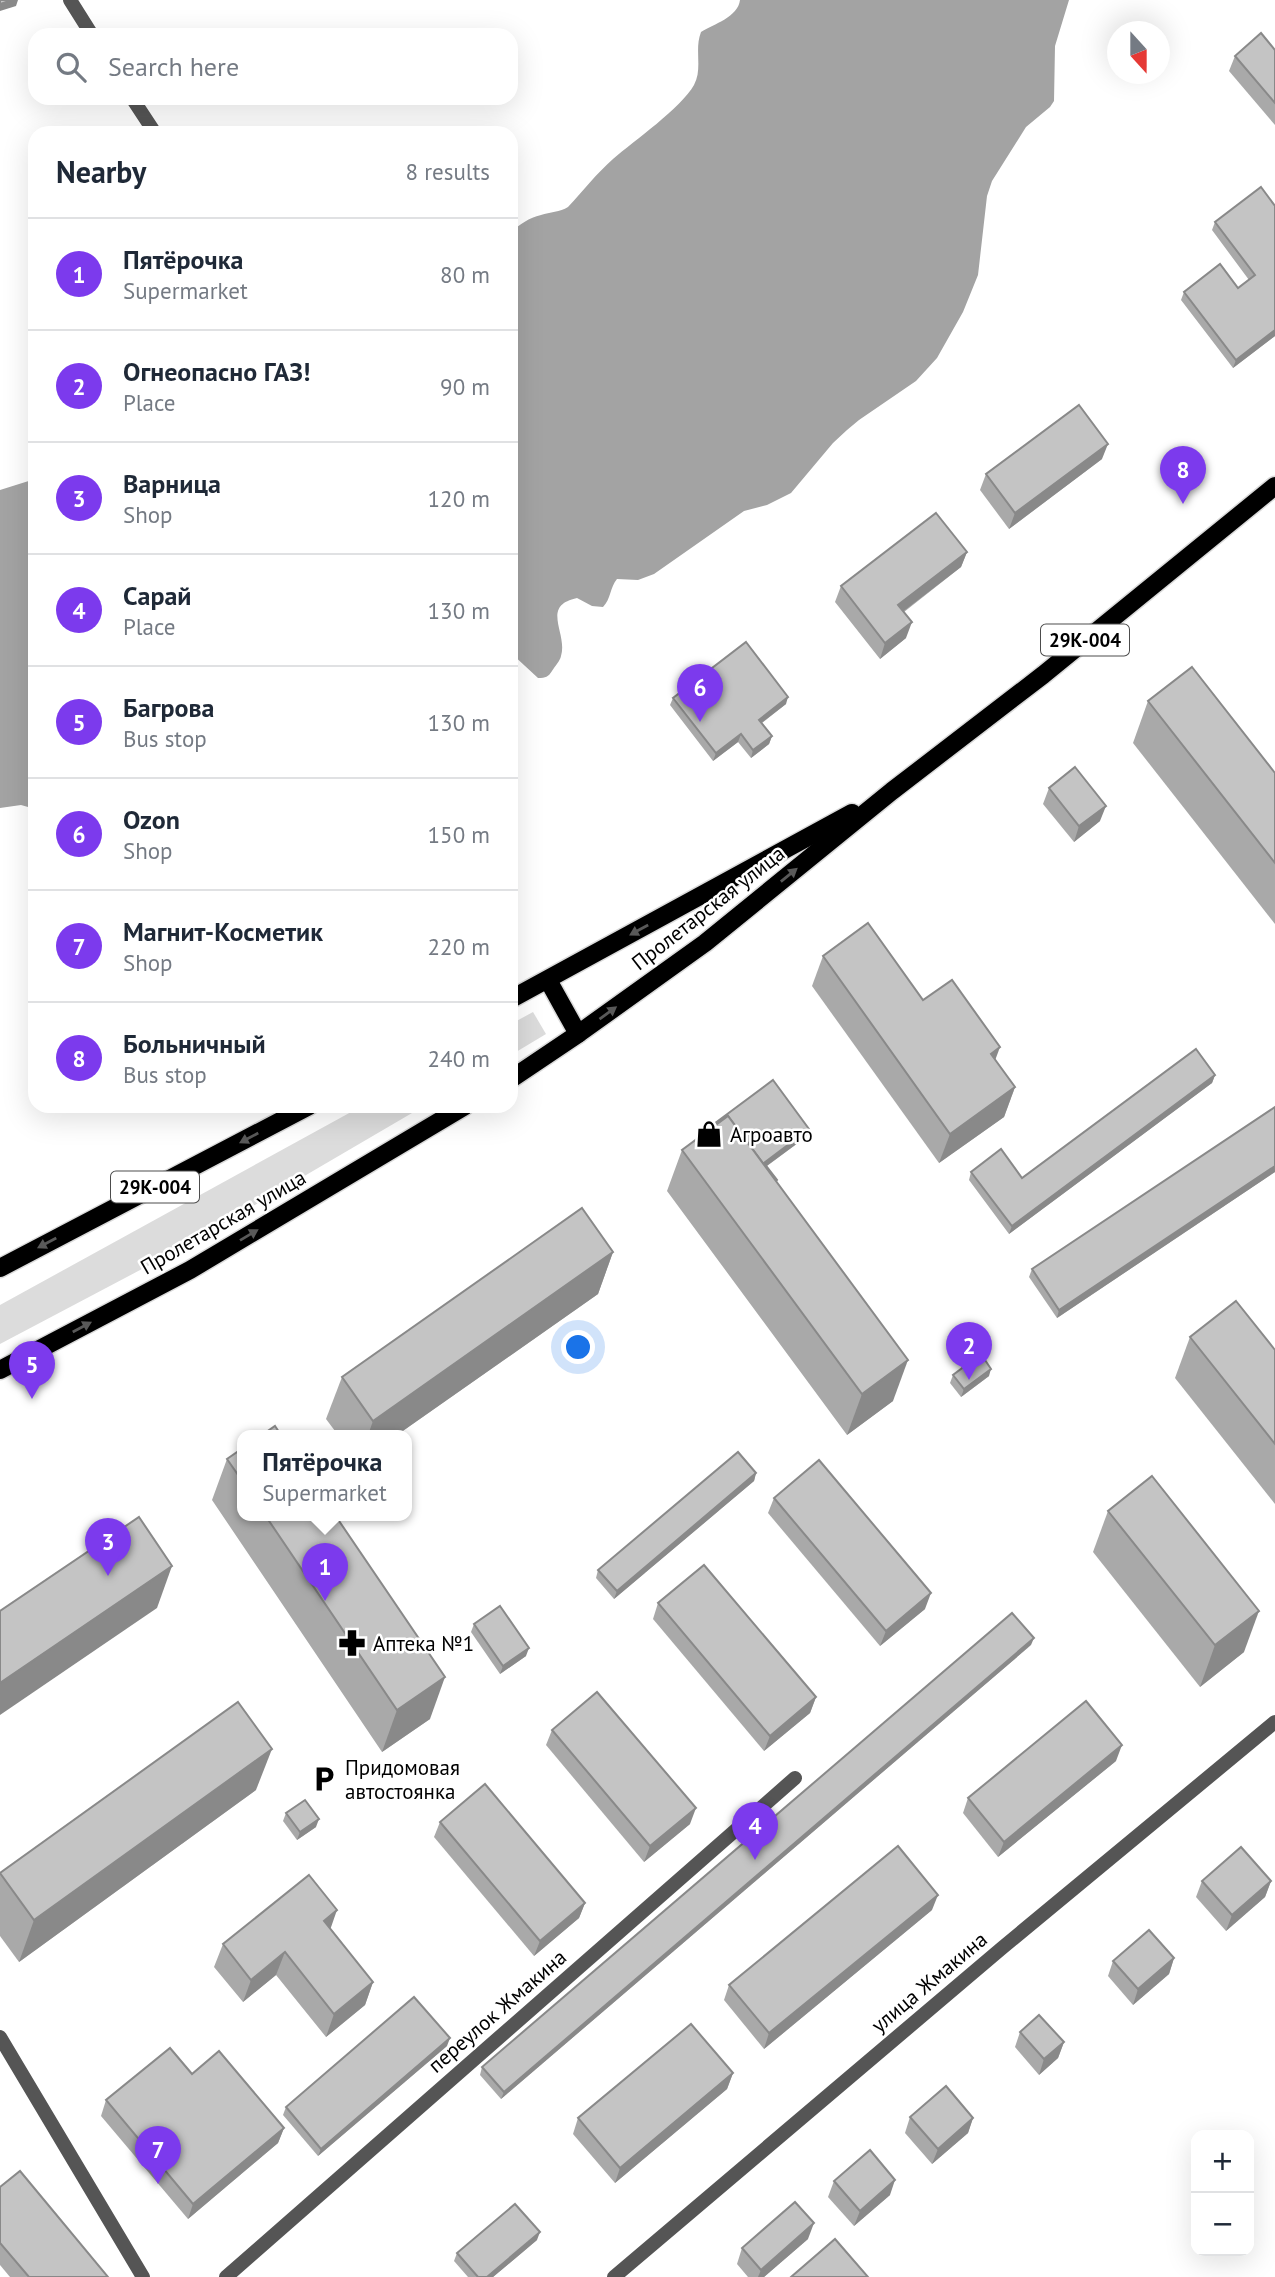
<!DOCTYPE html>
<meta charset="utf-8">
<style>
:root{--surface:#fff;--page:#f6f6f7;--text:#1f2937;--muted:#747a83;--line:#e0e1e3;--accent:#7c3aed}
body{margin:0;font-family:"PT Sans",sans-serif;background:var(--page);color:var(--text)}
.controls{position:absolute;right:21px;bottom:21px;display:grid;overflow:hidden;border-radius:14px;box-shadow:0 7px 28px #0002}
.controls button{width:63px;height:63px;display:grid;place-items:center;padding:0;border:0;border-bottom:2px solid var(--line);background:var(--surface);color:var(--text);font:35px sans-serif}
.compass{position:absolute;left:1107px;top:21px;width:63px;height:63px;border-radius:50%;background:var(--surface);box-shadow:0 7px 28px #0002;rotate:159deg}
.you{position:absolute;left:579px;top:1348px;width:24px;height:24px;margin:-18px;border:5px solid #fff;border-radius:50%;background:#1a73e8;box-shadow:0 0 0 10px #1a73e833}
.badge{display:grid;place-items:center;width:46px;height:46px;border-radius:50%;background:var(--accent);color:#fff;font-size:23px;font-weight:700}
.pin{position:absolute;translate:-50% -58px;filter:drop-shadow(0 2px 4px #0008)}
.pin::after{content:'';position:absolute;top:37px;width:24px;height:21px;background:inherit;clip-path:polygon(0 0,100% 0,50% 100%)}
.popup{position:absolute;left:237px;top:1430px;width:175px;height:91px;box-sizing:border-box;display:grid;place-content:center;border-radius:14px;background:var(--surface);filter:drop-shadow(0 2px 5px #0005);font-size:23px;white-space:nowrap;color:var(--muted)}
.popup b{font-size:26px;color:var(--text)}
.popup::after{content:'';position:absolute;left:50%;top:100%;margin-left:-14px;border:14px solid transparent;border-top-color:var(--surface)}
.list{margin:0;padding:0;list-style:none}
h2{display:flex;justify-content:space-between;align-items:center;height:91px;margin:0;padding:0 28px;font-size:30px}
h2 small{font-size:23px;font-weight:400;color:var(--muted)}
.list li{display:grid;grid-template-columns:46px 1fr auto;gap:21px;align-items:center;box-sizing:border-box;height:112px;padding:0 28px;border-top:2px solid var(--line)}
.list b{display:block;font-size:26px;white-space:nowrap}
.list p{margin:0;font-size:23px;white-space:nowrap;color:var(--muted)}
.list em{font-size:23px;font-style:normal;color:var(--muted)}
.icon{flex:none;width:38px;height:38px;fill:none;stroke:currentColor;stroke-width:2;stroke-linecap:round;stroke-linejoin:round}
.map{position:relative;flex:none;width:1275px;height:2277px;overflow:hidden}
.search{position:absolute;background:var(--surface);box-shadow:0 7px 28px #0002;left:28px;top:28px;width:490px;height:77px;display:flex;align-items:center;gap:18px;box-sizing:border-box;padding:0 24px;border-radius:21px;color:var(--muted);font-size:26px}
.panel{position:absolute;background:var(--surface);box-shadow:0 7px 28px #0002;left:28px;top:126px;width:490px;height:987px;border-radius:21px}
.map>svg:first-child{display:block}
.green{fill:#dcdcdc}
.water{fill:#a3a3a3}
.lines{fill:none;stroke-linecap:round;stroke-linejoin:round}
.primary-casing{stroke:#dbdbdb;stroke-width:21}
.minor{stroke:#555;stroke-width:14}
.tertiary{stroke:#555;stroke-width:14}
.primary{stroke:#000;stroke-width:18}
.wall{fill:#a9a9a9}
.shaded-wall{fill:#898989}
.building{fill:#c4c4c4;stroke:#898989;stroke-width:2}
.oneway{fill:#595959}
.labels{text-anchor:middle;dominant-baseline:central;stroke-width:5;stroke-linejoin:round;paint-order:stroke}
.shield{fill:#fff;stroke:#4c4c4c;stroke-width:2}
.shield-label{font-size:19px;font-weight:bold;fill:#000}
.street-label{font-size:21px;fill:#000;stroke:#fff}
.poi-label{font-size:21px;fill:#000;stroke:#fff;text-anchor:start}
</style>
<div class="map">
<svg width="1275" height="2277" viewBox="0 0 1275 2277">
<rect width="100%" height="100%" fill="#fff"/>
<g class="green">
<path d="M 533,1012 L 546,1034 L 511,1055 L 511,1024 Z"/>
<path d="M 362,1106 L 424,1106 L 178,1250 L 0,1344 L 0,1305 Z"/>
</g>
<g class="water">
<path d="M 740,0 L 1069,0 L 1055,46 L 1054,101 L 1050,107 L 1026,127 L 992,181 L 987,196 L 978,275 L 963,312 L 937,358 L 916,381 L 859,420 L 847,430 L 833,443 L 791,493 L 767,505 L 744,511 L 654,574 L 638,580 L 617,579 C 610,587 611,599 603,607 L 592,606 L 577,598 C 540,606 568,633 561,656 C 560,661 555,666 552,671 C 548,677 546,678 538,678 L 511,653 L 511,232 C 520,224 529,218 541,215 C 550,212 560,212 568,207 C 583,191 597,173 613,159 C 634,141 681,108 694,85 C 703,68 694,50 701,32 C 714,24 738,17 740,0 Z"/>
<path d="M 35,479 L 35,809 L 21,805 L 0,808 L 0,490 Z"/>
</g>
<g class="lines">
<defs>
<g id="primary">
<path d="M 548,980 L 578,1034"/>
<path d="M 511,999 L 852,813"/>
<path d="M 511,1079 L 578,1034 L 705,943 L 892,791 L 1043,675 L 1275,486"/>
<path d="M 0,1268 L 309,1106"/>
<path d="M 0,1370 L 190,1270 L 465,1106"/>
</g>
</defs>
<use href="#primary" class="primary-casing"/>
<g class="minor">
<path d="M 70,0 L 92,35"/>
<path d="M 132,98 L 155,133"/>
<path d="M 226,2277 L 795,1778"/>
</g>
<g class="tertiary">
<path d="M 0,2037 L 143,2277"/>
<path d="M 614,2277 L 1002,1948 L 1275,1722"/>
</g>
<use href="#primary" class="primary"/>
</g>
<g class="wall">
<path d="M 1275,50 L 1275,125 L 1229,71 L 1235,56 Z"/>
<path d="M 1261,187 L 1275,336 L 1233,368 L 1181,300 L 1184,292 L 1238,288 L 1249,280 L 1212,230 L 1215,222 Z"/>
<path d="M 1102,459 L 1009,529 L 980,490 L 986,474 Z"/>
<path d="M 967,552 L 961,567 L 904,612 L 906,638 L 880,659 L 835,602 L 841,586 Z"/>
<path d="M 673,698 L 786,704 L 762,723 L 772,736 L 769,744 L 751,758 L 738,742 L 713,761 L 670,705 Z"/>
<path d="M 1148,701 L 1275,773 L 1275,924 L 1133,743 Z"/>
<path d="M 1049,788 L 1100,821 L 1074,842 L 1043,804 Z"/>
<path d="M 823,956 L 923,1000 L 995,1060 L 1015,1087 L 1004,1117 L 939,1163 L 812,986 Z"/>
<path d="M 1215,1075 L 1212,1083 L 1009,1234 L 969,1180 L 971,1172 L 1022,1178 Z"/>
<path d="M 1275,1107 L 1275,1172 L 1057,1318 L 1029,1277 L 1032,1269 Z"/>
<path d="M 809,1129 L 806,1137 L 767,1166 L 777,1182 L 893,1401 L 847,1435 L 667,1191 L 682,1150 L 702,1135 L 703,1132 Z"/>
<path d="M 613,1252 L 598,1294 L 397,1435 L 338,1435 L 326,1419 L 342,1377 Z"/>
<path d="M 1190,1337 L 1275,1350 L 1275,1504 L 1175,1378 Z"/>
<path d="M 953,1375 L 989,1376 L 961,1397 L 950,1383 Z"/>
<path d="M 243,1448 L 243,1515 L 335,1515 L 430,1719 L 382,1752 L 212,1500 L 227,1459 Z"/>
<path d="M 756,1473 L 754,1481 L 614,1599 L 596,1578 L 598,1570 Z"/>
<path d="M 774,1498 L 925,1609 L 880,1646 L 768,1513 Z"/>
<path d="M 1108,1511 L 1244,1652 L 1200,1687 L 1093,1552 Z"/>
<path d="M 658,1603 L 816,1697 L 810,1713 L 764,1751 L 653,1619 Z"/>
<path d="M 474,1624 L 526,1656 L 500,1674 L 471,1632 Z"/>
<path d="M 1031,1645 L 501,2099 L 480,2075 L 482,2067 Z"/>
<path d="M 552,1730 L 690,1824 L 644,1862 L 546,1745 Z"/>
<path d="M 1116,1761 L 998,1857 L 963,1813 L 968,1798 Z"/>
<path d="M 256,1790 L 19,1962 L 0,1936 L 0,1873 Z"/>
<path d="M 286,1813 L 316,1827 L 297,1840 L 283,1821 Z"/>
<path d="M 440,1822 L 585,1903 L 579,1918 L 534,1956 L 434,1837 Z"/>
<path d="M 1202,1881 L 1271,1881 L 1265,1897 L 1226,1931 L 1196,1897 Z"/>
<path d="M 932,1910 L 764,2049 L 724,2000 L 729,1985 Z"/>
<path d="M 331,1929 L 373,1982 L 365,2005 L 326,2037 L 276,1975 L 243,2002 L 214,1967 L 223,1944 Z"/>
<path d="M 1174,1958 L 1169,1974 L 1133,2005 L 1108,1976 L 1113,1961 Z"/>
<path d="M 1020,2032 L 1064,2042 L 1058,2058 L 1039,2075 L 1015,2047 Z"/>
<path d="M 447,2046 L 318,2156 L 283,2115 L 286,2107 Z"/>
<path d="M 733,2073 L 727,2089 L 615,2183 L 573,2134 L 578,2118 Z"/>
<path d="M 192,2074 L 284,2128 L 278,2143 L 188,2219 L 101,2116 L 106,2100 Z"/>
<path d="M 910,2117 L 973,2118 L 968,2133 L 932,2164 L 905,2133 Z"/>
<path d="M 834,2181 L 890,2195 L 854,2226 L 828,2197 Z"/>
<path d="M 0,2187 L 108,2277 L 10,2277 L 0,2265 Z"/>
<path d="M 808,2239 L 764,2277 L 748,2277 L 737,2264 L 742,2248 Z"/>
<path d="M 537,2240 L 493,2277 L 468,2277 L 454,2261 L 457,2253 Z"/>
</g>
<g class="shaded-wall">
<path d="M 12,0 L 18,0 L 16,6 L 0,11 L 0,4 Z"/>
<path d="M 1275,330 L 1275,336 L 1233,368 L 1236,360 Z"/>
<path d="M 1108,444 L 1102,459 L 1009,529 L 1015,513 Z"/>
<path d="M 967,552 L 961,567 L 892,620 L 898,605 Z"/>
<path d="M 912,622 L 906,638 L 880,659 L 885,643 Z"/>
<path d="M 788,697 L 786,704 L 756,727 L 759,720 Z"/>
<path d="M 741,734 L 738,742 L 713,761 L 716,753 Z"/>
<path d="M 772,736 L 769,744 L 751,758 L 753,750 Z"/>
<path d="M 1106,806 L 1100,821 L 1074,842 L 1079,826 Z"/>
<path d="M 1000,1047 L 989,1077 L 991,1054 Z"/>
<path d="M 1215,1075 L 1212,1083 L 1009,1234 L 1012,1226 Z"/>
<path d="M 1015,1087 L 1004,1117 L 939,1163 L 950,1134 Z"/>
<path d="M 809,1129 L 806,1137 L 761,1170 L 764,1163 Z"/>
<path d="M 1275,1166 L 1275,1172 L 1057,1318 L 1059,1310 Z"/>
<path d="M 613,1252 L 598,1294 L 397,1435 L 368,1435 L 373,1421 Z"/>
<path d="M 908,1360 L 893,1401 L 847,1435 L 862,1394 Z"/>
<path d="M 991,1369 L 989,1376 L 961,1397 L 964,1389 Z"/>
<path d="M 756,1473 L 754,1481 L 614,1599 L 617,1591 Z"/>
<path d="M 172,1566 L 157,1608 L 0,1715 L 0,1683 Z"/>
<path d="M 931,1593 L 925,1609 L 880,1646 L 886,1631 Z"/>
<path d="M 1259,1611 L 1244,1652 L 1200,1687 L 1215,1645 Z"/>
<path d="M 1034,1638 L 1031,1645 L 501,2099 L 504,2092 Z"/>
<path d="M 529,1648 L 526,1656 L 500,1674 L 503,1666 Z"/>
<path d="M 445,1677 L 430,1719 L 382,1752 L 397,1710 Z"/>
<path d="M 816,1697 L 810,1713 L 764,1751 L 770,1736 Z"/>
<path d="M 1122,1745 L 1116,1761 L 998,1857 L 1004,1842 Z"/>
<path d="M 272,1749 L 256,1790 L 19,1962 L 34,1920 Z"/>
<path d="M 696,1808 L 690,1824 L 644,1862 L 650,1846 Z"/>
<path d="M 319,1819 L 316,1827 L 297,1840 L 300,1832 Z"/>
<path d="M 1271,1881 L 1265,1897 L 1226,1931 L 1232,1915 Z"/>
<path d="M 938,1895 L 932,1910 L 764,2049 L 769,2033 Z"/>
<path d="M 585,1903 L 579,1918 L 534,1956 L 540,1941 Z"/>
<path d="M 337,1910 L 329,1933 L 324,1921 Z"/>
<path d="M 285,1952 L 276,1975 L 243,2002 L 251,1980 Z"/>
<path d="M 1174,1958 L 1169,1974 L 1133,2005 L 1138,1989 Z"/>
<path d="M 373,1982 L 365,2005 L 326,2037 L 334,2014 Z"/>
<path d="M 450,2038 L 447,2046 L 318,2156 L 321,2149 Z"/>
<path d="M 1064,2042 L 1058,2058 L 1039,2075 L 1044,2059 Z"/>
<path d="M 733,2073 L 727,2089 L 615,2183 L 620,2168 Z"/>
<path d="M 973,2118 L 968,2133 L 932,2164 L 938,2149 Z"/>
<path d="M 284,2128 L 278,2143 L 188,2219 L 193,2204 Z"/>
<path d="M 895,2180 L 890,2195 L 854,2226 L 860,2211 Z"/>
<path d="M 814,2223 L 808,2239 L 764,2277 L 758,2277 L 761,2270 Z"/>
<path d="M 540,2232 L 537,2240 L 493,2277 L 487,2277 Z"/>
</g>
<g class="building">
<path d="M 0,0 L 12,0 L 0,4 Z"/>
<path d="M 1261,33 L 1275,50 L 1275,103 L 1235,56 Z"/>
<path d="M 1261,187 L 1275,206 L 1275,330 L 1236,360 L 1184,292 L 1220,264 L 1238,288 L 1255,275 L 1215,222 Z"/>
<path d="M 1079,405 L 1108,444 L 1015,513 L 986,474 Z"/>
<path d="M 936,513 L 967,552 L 898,605 L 912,622 L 885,643 L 841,586 Z"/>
<path d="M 746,642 L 788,697 L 759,720 L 772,736 L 753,750 L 741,734 L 716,753 L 673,698 Z"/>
<path d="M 1192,667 L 1275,773 L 1275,863 L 1148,701 Z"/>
<path d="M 1075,767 L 1106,806 L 1079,826 L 1049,788 Z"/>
<path d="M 868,923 L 923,1000 L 952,980 L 1000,1047 L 991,1054 L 1015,1087 L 950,1134 L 823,956 Z"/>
<path d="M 1196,1049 L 1215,1075 L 1012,1226 L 971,1172 L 1001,1149 L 1022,1178 Z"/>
<path d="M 773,1080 L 809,1129 L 764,1163 L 777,1180 L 776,1181 L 728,1116 L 704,1133 L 703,1132 Z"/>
<path d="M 1275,1107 L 1275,1166 L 1059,1310 L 1032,1269 Z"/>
<path d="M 728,1116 L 908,1360 L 862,1394 L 682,1150 Z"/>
<path d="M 582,1208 L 613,1252 L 373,1421 L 342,1377 Z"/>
<path d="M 1236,1301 L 1275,1350 L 1275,1444 L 1190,1337 Z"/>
<path d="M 981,1354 L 991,1369 L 964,1389 L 953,1375 Z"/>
<path d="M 275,1426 L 281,1435 L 262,1435 Z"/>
<path d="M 243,1448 L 243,1482 L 227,1459 Z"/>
<path d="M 738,1452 L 756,1473 L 617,1591 L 598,1570 Z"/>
<path d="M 819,1460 L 931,1593 L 886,1631 L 774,1498 Z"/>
<path d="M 1152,1476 L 1259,1611 L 1215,1645 L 1108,1511 Z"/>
<path d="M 265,1515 L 335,1515 L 445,1677 L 397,1710 Z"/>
<path d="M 139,1517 L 172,1566 L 0,1683 L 0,1611 Z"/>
<path d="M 704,1565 L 816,1697 L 770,1736 L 658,1603 Z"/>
<path d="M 500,1606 L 529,1648 L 503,1666 L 474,1624 Z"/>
<path d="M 1012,1613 L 1034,1638 L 504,2092 L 482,2067 Z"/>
<path d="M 597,1692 L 696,1808 L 650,1846 L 552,1730 Z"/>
<path d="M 1086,1701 L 1122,1745 L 1004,1842 L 968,1798 Z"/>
<path d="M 238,1702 L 272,1749 L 34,1920 L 0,1873 Z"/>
<path d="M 485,1784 L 585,1903 L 540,1941 L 440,1822 Z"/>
<path d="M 305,1800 L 319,1819 L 300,1832 L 286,1813 Z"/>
<path d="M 898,1846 L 938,1895 L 769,2033 L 729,1985 Z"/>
<path d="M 1241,1847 L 1271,1881 L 1232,1915 L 1202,1881 Z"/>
<path d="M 309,1875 L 337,1910 L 324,1921 L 373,1982 L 334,2014 L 285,1952 L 251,1980 L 223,1944 Z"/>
<path d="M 1149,1930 L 1174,1958 L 1138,1989 L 1113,1961 Z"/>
<path d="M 414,1997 L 450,2038 L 321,2149 L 286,2107 Z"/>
<path d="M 1039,2015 L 1064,2042 L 1044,2059 L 1020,2032 Z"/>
<path d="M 691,2024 L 733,2073 L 620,2168 L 578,2118 Z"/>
<path d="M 170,2048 L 192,2074 L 219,2051 L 284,2128 L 193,2204 L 106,2100 Z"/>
<path d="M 946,2086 L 973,2118 L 938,2149 L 910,2117 Z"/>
<path d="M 870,2150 L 895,2180 L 860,2211 L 834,2181 Z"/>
<path d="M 20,2171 L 108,2277 L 29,2277 L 0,2243 L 0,2187 Z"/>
<path d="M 795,2202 L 814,2223 L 761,2270 L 742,2248 Z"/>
<path d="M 515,2204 L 540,2232 L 487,2277 L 478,2277 L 457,2253 Z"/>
<path d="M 835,2239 L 868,2277 L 791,2277 Z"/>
</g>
<defs><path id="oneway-solid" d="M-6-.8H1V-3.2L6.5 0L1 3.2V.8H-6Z" transform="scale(1.75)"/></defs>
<g class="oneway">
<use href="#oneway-solid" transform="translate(789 875) rotate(-39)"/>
<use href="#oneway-solid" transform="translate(639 930) rotate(151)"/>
<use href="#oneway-solid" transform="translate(608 1013) rotate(-36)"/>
<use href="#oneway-solid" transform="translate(249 1138) rotate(152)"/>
<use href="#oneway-solid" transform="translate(249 1235) rotate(-31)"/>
<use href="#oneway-solid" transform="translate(47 1243) rotate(152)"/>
<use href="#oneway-solid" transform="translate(82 1327) rotate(-28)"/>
</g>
<defs>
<symbol id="shop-bare" viewBox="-9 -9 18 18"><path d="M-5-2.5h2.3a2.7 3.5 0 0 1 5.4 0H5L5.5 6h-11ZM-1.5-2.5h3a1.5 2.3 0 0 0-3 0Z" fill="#000" stroke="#fff" stroke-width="2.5" paint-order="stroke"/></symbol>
<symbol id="pharmacy-bare" viewBox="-9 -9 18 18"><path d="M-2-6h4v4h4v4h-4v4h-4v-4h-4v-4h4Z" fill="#000" stroke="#fff" stroke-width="2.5" paint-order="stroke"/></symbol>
<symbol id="parking-bare" viewBox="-9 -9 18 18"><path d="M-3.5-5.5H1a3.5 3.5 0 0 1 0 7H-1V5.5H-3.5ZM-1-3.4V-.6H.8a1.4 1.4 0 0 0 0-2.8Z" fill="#000" stroke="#fff" stroke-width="2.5" paint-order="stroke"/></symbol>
</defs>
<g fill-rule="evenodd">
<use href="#shop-bare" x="690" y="1115" width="38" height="38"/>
<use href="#pharmacy-bare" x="333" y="1624" width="38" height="38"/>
<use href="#parking-bare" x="305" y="1760" width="38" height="38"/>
</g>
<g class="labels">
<g class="shield">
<rect x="1041" y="624.5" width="88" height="31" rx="5"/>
<rect x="111" y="1171.5" width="88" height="31" rx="5"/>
</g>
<g class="shield-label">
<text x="1085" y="640">29К-004</text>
<text x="155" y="1187">29К-004</text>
</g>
<g class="street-label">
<text transform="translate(708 908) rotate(-38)">Пролетарская улица</text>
<text transform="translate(223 1222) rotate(-30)">Пролетарская улица</text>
<text transform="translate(929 1982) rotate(-40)">улица Жмакина</text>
<text transform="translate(497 2011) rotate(-41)">переулок Жмакина</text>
</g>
<g class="poi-label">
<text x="730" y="1134">Агроавто</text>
<text x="373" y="1643">Аптека №1</text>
<text x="345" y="1767">Придомовая<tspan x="345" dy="24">автостоянка</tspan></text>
</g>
</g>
</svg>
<div class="controls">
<button>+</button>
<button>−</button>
</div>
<svg class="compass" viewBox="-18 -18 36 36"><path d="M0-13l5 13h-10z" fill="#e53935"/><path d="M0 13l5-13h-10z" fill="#747a83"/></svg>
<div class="you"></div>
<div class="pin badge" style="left:325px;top:1601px">1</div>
<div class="popup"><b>Пятёрочка</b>Supermarket</div>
<div class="pin badge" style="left:969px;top:1380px">2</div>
<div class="pin badge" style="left:108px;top:1576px">3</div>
<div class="pin badge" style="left:755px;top:1860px">4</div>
<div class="pin badge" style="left:32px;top:1399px">5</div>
<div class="pin badge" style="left:700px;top:722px">6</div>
<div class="pin badge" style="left:158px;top:2184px">7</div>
<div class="pin badge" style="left:1183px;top:504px">8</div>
<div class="search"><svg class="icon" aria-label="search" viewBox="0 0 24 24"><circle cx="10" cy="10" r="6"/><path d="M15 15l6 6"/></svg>Search here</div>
<section class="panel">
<h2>Nearby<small>8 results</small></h2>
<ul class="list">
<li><span class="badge">1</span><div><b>Пятёрочка</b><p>Supermarket</p></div><em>80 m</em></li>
<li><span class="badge">2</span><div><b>Огнеопасно ГАЗ!</b><p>Place</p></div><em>90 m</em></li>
<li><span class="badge">3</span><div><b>Варница</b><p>Shop</p></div><em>120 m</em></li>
<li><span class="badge">4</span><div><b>Сарай</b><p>Place</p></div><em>130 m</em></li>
<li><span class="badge">5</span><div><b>Багрова</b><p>Bus stop</p></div><em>130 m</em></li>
<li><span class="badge">6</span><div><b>Ozon</b><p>Shop</p></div><em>150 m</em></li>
<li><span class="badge">7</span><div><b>Магнит-Косметик</b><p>Shop</p></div><em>220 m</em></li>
<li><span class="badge">8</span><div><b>Больничный</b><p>Bus stop</p></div><em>240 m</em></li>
</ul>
</section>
</div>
